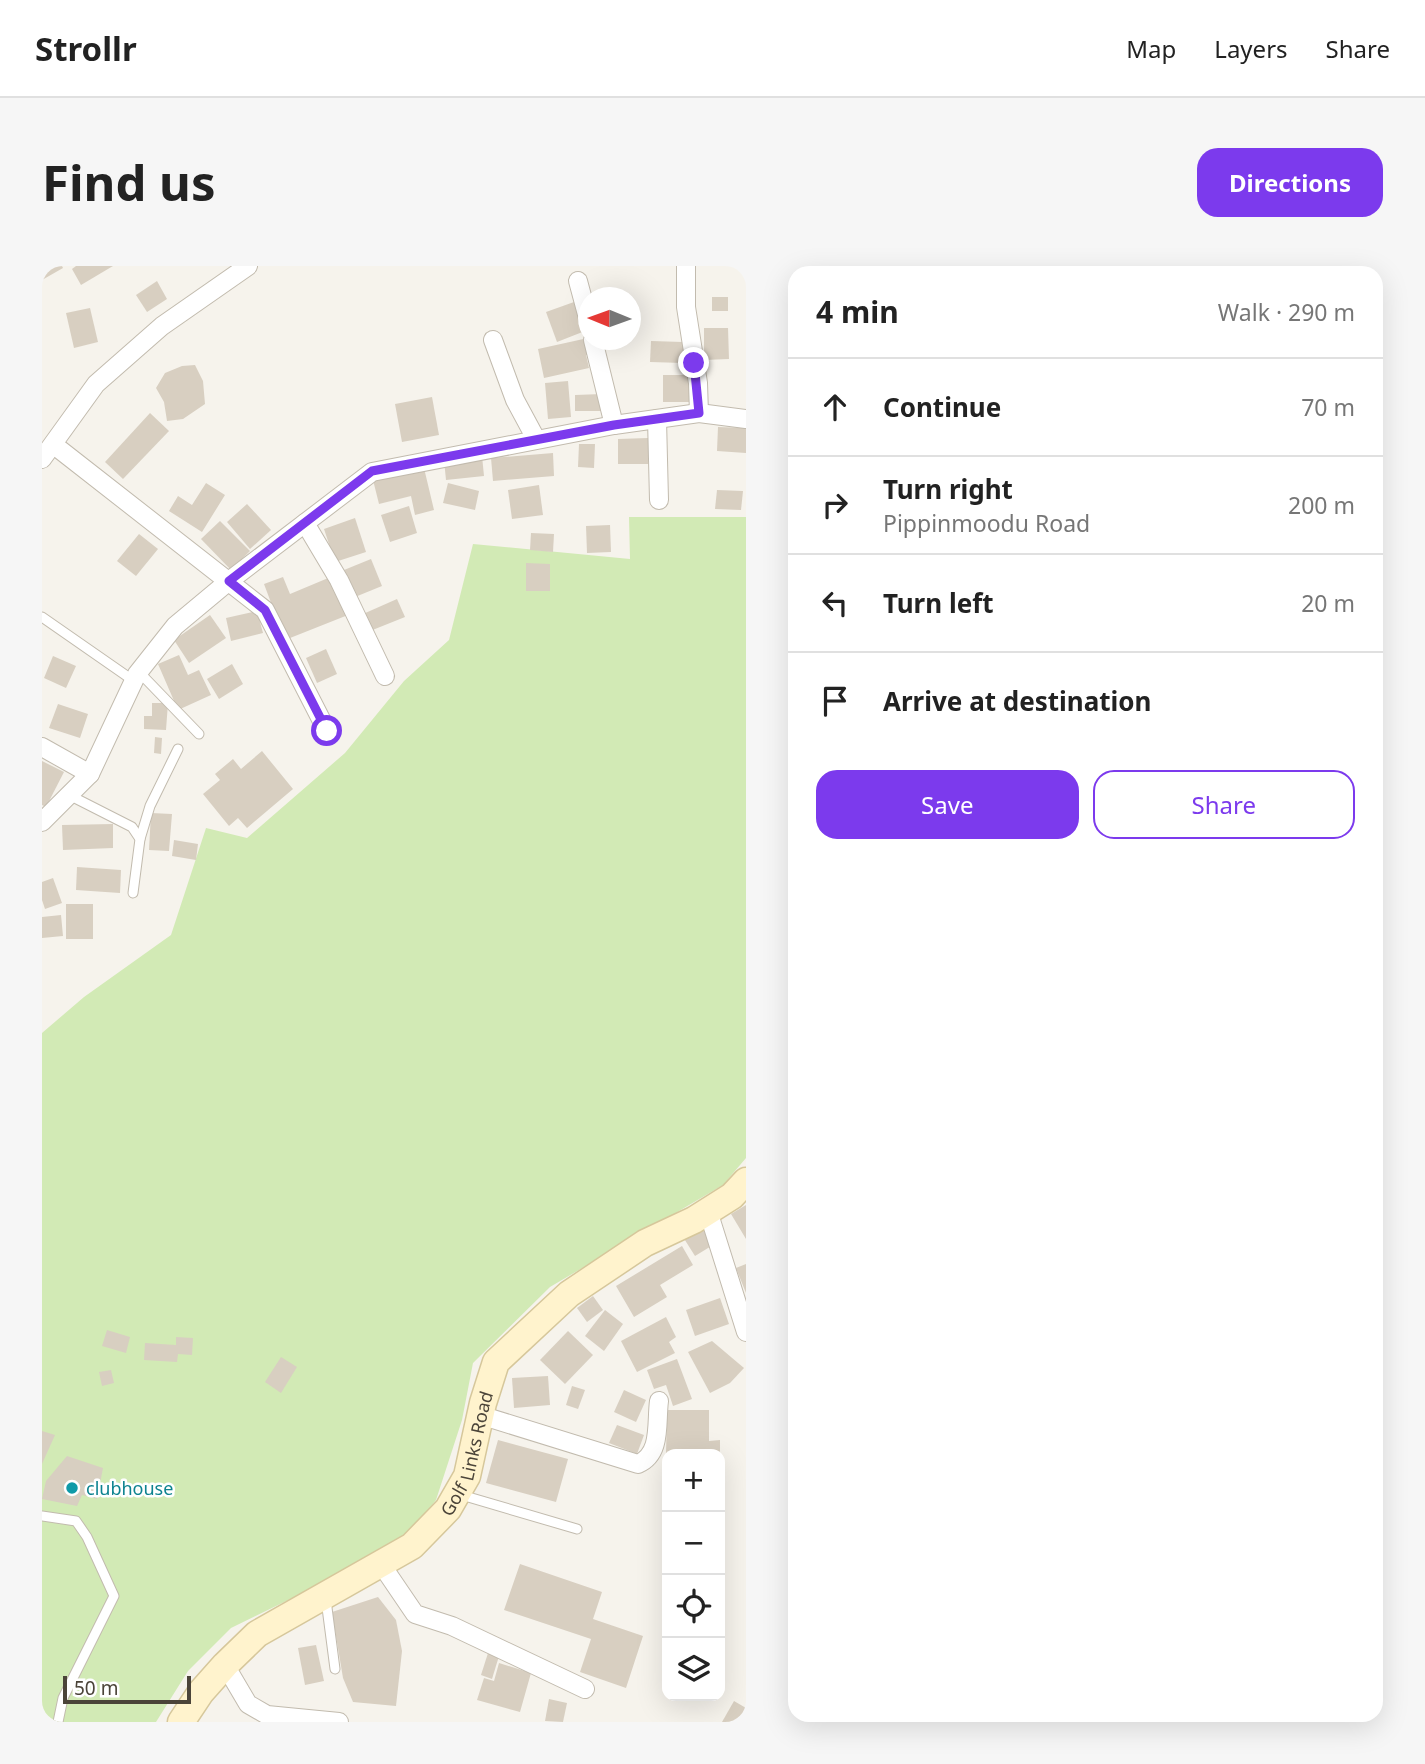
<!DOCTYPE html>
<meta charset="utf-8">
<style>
:root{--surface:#fff;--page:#f6f6f6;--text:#222;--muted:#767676;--line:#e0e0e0;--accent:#7c3aed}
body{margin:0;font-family:"Noto Sans",sans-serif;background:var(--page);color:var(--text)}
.controls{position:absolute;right:21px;bottom:21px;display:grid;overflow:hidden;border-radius:14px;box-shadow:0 7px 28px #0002}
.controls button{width:63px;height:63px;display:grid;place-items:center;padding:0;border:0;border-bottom:2px solid var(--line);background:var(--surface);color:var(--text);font:35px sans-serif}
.compass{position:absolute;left:536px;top:21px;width:63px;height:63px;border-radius:50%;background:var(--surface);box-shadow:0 7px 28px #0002;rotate:271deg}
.scale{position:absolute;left:21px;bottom:18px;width:128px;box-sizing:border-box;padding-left:7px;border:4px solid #4b4439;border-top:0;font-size:19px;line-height:24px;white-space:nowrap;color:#4b4439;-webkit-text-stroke:5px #fff;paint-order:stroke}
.stop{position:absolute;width:21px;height:21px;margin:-16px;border:5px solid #7c3aed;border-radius:50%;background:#fff}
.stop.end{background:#7c3aed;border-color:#fff;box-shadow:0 2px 7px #0008}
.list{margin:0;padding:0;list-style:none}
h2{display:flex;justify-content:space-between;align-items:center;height:91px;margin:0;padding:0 28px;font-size:30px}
h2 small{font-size:23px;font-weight:400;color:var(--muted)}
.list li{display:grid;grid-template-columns:46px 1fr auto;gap:21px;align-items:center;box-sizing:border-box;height:98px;padding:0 28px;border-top:2px solid var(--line)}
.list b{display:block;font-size:26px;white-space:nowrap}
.list p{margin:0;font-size:23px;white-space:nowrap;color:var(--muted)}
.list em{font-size:23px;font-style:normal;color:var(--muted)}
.actions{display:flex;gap:14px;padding:21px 28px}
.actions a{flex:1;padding:16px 0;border:2px solid var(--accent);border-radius:21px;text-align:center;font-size:24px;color:var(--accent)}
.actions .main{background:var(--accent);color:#fff}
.icon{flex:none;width:38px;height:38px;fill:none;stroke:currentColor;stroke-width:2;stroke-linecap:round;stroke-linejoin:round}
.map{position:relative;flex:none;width:704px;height:1456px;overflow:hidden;border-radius:21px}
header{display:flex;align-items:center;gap:42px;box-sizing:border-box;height:98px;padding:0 35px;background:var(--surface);border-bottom:2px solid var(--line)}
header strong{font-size:33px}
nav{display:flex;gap:38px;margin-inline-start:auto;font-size:24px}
.intro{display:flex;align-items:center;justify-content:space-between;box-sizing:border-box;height:168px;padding:0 42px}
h1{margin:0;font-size:49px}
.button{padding:18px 32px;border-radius:21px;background:var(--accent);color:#fff;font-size:24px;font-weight:700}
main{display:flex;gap:42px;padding:0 42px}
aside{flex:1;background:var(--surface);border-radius:21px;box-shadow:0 7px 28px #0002}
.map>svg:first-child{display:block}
.green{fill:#d2eab5}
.building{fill:#d8cfc1}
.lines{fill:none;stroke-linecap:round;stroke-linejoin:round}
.lane-casing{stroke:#c2bbae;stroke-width:11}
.street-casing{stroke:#c2bbae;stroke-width:20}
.secondary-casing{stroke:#d6c79b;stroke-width:29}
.lane{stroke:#fff;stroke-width:9}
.street{stroke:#fff;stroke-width:18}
.secondary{stroke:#fff3cd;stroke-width:26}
.route{stroke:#7c3aed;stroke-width:9}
.culture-dot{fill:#0f9aa8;stroke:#fff;stroke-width:2.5}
.labels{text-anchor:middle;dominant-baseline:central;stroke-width:5;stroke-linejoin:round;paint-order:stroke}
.street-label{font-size:18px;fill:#4b4439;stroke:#fff}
.culture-label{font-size:18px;fill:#0d838f;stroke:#fff;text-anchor:start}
</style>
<header>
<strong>Strollr</strong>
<nav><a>Map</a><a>Layers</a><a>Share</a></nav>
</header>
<div class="intro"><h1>Find us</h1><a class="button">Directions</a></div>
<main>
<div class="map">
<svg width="704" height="1456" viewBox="0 0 704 1456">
<rect width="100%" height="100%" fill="#f6f3ec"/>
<path class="green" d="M 587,251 L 704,251 L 704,892 L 681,919 L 508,1021 L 431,1097 L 420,1154 L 394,1234 L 359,1279 L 189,1362 L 146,1405 L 114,1456 L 0,1456 L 0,767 L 42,731 L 129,669 L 164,562 L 205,572 L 303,487 L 362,415 L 407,374 L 431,278 L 588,293 Z"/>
<g class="building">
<path d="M 0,0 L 20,0 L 21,2 L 0,14 Z"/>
<path d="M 34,0 L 71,0 L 39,19 L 30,3 Z"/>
<path d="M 115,15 L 125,33 L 105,46 L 94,29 Z"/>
<rect x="670" y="31" width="16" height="14"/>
<path d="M 532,36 L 543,65 L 515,76 L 504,46 Z"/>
<path d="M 48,42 L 56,76 L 32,82 L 24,47 Z"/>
<path d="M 662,62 L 686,62 L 687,93 L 662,94 Z"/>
<path d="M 546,72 L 549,88 L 544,89 L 547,102 L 502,112 L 496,83 Z"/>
<path d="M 609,75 L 641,76 L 641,97 L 608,96 Z"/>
<path d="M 153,99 L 161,115 L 163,138 L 141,153 L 125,155 L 122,136 L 114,122 L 123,107 L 140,100 Z"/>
<rect x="621" y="109" width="29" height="27"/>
<path d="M 526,115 L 529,151 L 506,153 L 503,117 Z"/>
<path d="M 560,128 L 560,145 L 533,145 L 533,129 Z"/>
<path d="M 390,131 L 397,169 L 360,176 L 353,138 Z"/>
<path d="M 108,147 L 127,165 L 81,213 L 63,196 Z"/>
<path d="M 676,161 L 704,162 L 704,187 L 675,185 Z"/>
<path d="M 606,172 L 606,198 L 576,198 L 576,173 Z"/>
<path d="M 537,178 L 553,178 L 552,202 L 536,201 Z"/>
<path d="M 511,187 L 512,210 L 451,215 L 449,192 Z"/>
<path d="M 440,190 L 442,210 L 404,214 L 402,194 Z"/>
<path d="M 382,202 L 392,244 L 373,249 L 369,230 L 337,238 L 331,214 Z"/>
<path d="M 164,217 L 183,229 L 160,266 L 127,245 L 136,230 L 150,239 Z"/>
<path d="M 406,217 L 437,225 L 433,244 L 401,237 Z"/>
<path d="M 497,219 L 501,249 L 470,253 L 466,224 Z"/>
<path d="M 675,224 L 701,225 L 699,244 L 673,243 Z"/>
<path d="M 205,238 L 229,264 L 208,283 L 185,256 Z"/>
<path d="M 367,240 L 375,267 L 348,276 L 339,249 Z"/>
<path d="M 313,252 L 324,286 L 293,296 L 282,263 Z"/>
<path d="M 178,255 L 208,285 L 189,304 L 159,273 Z"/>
<path d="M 568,259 L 569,286 L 545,287 L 544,260 Z"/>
<path d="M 489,267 L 512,268 L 511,286 L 488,284 Z"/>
<path d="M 97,268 L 116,283 L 94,310 L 75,295 Z"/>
<path d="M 329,293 L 340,320 L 313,331 L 302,304 Z"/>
<path d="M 484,297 L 508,298 L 508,325 L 484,325 Z"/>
<path d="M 291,310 L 306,349 L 243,374 L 222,318 L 241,311 L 248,328 Z"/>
<path d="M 355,333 L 363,351 L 328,365 L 321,348 Z"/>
<path d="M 215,345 L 221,367 L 189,375 L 184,352 Z"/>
<path d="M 168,349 L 184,372 L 147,397 L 132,374 Z"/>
<path d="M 284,383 L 295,408 L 275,417 L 264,392 Z"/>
<path d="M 137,389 L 146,409 L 157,404 L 169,429 L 136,444 L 116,398 Z"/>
<path d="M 11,390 L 34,400 L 24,422 L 2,412 Z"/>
<path d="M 190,398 L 201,418 L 177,433 L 165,413 Z"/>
<path d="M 110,437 L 126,437 L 124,464 L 102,463 L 102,450 L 110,450 Z"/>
<path d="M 16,438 L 46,448 L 38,472 L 7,462 Z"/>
<path d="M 113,471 L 120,472 L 119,488 L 112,487 Z"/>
<path d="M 220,485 L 251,523 L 205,562 L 196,552 L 187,560 L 161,528 L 178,514 L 173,508 L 191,493 L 199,503 Z"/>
<path d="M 0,495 L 22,506 L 4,541 L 0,539 Z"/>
<path d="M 109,547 L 130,548 L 127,585 L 107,584 Z"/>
<path d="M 71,558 L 71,582 L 21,584 L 20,559 Z"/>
<path d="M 132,574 L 156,578 L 154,594 L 130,590 Z"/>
<path d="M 35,601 L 79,604 L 78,627 L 34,624 Z"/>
<path d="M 11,612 L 20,637 L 3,643 L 0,634 L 0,616 Z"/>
<rect x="24" y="638" width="27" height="35"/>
<path d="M 19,649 L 21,670 L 0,672 L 0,651 Z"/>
<path d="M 704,939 L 704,973 L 689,948 Z"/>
<path d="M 672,958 L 662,965 L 671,979 L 653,990 L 641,971 Z"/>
<path d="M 640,980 L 651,999 L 618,1019 L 625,1031 L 592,1051 L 574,1020 Z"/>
<path d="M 704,998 L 704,1027 L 694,1002 Z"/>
<path d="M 551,1030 L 561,1044 L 545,1056 L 535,1042 Z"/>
<path d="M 678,1032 L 687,1058 L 653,1070 L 644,1044 Z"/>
<path d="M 563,1044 L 581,1058 L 562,1085 L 543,1070 Z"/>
<path d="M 624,1051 L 634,1071 L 627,1076 L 633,1087 L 595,1106 L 579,1075 Z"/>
<path d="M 65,1064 L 88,1071 L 84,1087 L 60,1080 Z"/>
<path d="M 526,1065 L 551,1089 L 523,1118 L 498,1094 Z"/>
<path d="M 134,1071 L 151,1072 L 150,1089 L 136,1088 L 135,1096 L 102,1094 L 103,1077 L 134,1079 Z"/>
<path d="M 670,1075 L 702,1102 L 688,1117 L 668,1127 L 646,1086 Z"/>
<path d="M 239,1091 L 255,1101 L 239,1127 L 223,1116 Z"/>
<path d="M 635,1093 L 650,1133 L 631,1140 L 624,1119 L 612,1123 L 605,1104 Z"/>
<path d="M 69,1104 L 72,1117 L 60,1120 L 57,1106 Z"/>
<path d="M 506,1110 L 508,1139 L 472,1142 L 470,1112 Z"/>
<path d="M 530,1120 L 543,1124 L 536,1143 L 524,1139 Z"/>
<path d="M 582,1124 L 604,1134 L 594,1156 L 572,1146 Z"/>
<path d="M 625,1144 L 667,1144 L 667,1175 L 678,1174 L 678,1188 L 624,1188 Z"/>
<path d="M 575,1159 L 602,1169 L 595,1188 L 567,1177 Z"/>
<path d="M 0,1165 L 13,1169 L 0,1198 Z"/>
<path d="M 456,1174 L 526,1193 L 514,1236 L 444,1217 Z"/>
<path d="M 25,1190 L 61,1202 L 55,1233 L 40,1229 L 35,1240 L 0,1233 L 4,1215 Z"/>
<path d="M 478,1298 L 560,1326 L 551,1353 L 601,1370 L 584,1422 L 538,1406 L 549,1373 L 462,1344 Z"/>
<path d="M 336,1331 L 354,1354 L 360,1385 L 354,1440 L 311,1436 L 301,1412 L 290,1346 Z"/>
<path d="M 274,1379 L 282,1415 L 263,1419 L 256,1382 Z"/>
<path d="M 446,1387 L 457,1390 L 450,1413 L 439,1409 Z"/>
<path d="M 457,1397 L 489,1407 L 478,1446 L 435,1434 L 442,1412 L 452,1415 Z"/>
<path d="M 507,1433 L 525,1437 L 521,1456 L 503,1455 Z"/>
<path d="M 692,1435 L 704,1442 L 704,1456 L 680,1456 Z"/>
</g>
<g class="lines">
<defs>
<g id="lane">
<path d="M 0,351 L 92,415"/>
<path d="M 97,406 L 157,468"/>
<path d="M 27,529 L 90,561 L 98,573 L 91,627"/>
<path d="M 98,573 L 108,540 L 136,483"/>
<path d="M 416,1228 L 535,1263"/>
<path d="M 0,1250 L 34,1255 L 45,1271 L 72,1330 L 21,1432 L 16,1456"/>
<path d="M 284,1334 L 293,1403"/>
</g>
<g id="street">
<path d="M 644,0 L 644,41 L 656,117 L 657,147"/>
<path d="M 536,15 L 547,56"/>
<path d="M 451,74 L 473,134 L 494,173"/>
<path d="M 551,74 L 572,159"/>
<path d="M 615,153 L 617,234"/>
<path d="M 12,179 L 223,344 L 285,465"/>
<path d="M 0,193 L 54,118 L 120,60 L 206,0"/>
<path d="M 263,257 L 297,314 L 343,410"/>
<path d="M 0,481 L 48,508"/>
<path d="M 0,556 L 48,508 L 95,408 L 133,360 L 187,315 L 330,206 L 572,159 L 657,147 L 704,153"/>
<path d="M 666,945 L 704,1066"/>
<path d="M 438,1149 L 596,1198 C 620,1188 614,1157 617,1135"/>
<path d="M 339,1298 L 373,1348 L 410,1360 L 543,1423"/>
<path d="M 183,1399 L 206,1438 L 225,1449 L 297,1456"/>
</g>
<g id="secondary">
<path id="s1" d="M 139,1456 L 159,1426 L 183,1399 L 215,1368 L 370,1280 L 406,1243 L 425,1210 L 441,1137 L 454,1096 L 527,1028 L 603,977 L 652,954 L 690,930 L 704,915"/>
</g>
</defs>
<use href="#lane" class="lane-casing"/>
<use href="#street" class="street-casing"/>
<use href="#secondary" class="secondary-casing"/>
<use href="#lane" class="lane"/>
<use href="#street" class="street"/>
<use href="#secondary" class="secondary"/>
</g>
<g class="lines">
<path class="route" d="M 285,465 L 223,344 L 187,315 L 330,205 L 572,159 L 657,147 L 652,97"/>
</g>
<circle class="culture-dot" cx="30" cy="1222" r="7"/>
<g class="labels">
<g class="street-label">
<text stroke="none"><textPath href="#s1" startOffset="406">Golf Links Road</textPath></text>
</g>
<g class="culture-label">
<text x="44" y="1222">clubhouse</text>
</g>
</g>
</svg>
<div class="controls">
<button>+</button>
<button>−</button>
<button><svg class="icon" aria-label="locate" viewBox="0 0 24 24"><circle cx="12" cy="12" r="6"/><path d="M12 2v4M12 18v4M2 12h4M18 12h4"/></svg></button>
<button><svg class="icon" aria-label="layers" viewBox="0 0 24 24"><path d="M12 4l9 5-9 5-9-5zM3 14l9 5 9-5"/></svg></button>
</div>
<svg class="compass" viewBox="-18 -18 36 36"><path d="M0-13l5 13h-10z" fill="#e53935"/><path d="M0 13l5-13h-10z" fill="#767676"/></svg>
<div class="scale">50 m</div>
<div class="stop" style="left:285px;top:465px"></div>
<div class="stop end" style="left:652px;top:97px"></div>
</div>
<aside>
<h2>4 min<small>Walk · 290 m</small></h2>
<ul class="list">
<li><svg class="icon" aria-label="ahead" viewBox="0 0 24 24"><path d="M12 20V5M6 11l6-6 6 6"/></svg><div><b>Continue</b></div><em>70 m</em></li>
<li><svg class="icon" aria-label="right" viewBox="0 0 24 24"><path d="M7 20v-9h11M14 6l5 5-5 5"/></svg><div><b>Turn right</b><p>Pippinmoodu Road</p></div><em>200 m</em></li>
<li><svg class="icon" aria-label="left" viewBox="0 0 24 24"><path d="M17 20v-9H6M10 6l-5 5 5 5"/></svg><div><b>Turn left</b></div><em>20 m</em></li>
<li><svg class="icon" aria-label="arrive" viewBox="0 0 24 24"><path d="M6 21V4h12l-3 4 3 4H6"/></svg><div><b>Arrive at destination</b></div></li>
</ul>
<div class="actions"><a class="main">Save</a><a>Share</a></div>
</aside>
</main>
